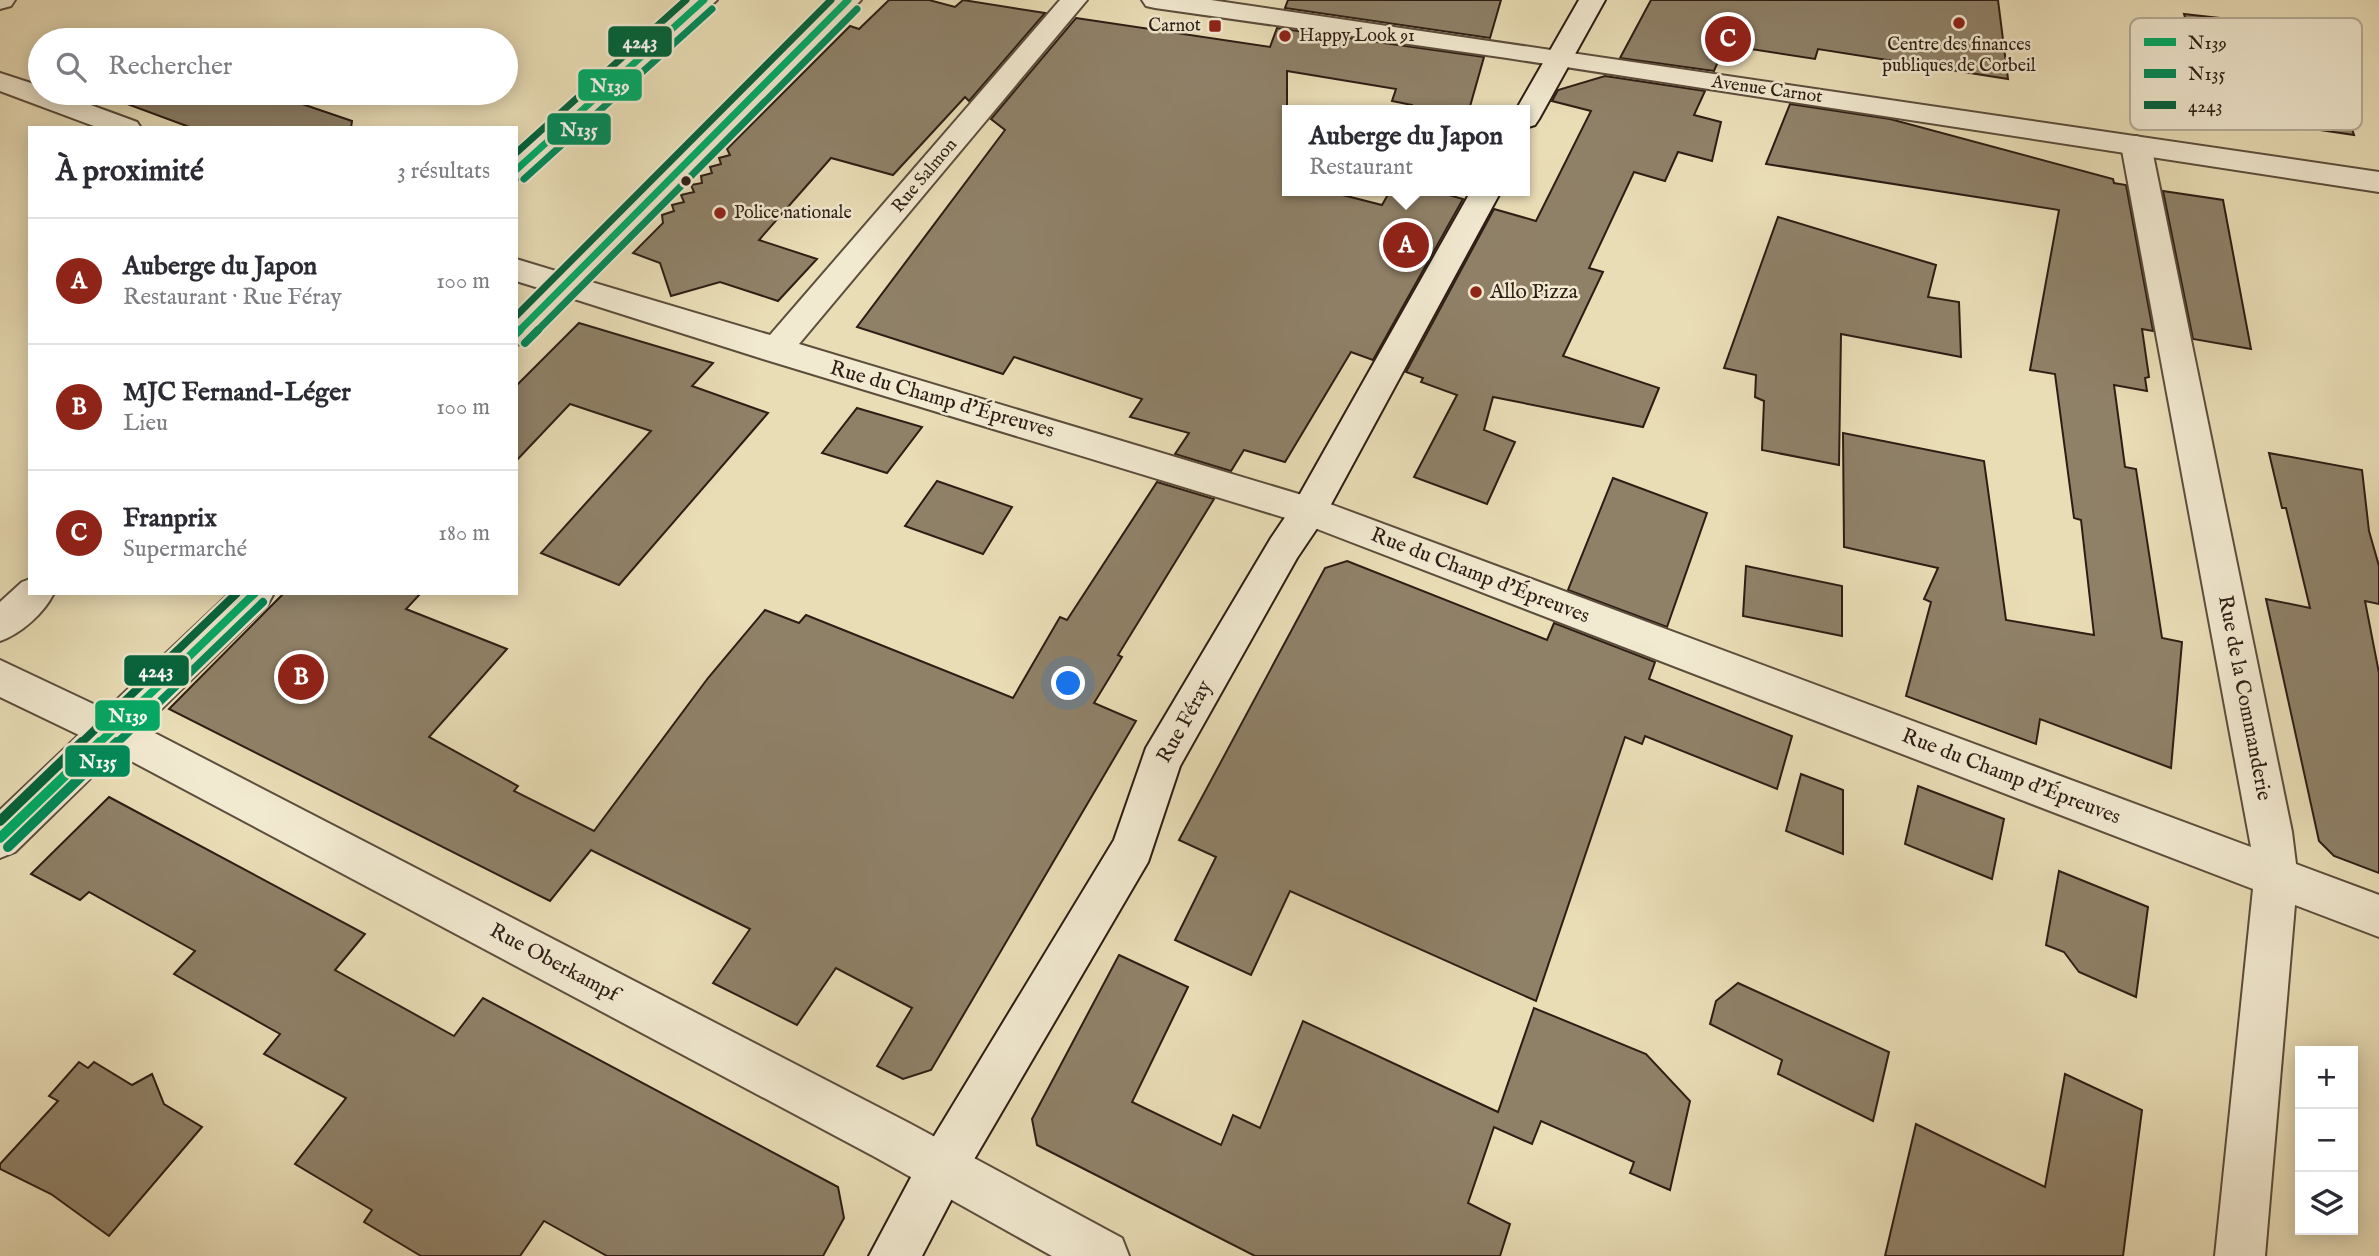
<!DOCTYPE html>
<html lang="fr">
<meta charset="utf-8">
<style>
:root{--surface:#fff;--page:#f2f2f3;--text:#2b2b33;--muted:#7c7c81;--line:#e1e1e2;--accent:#8f2418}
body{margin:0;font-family:"IM FELL English",serif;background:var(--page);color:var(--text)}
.controls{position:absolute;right:21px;bottom:21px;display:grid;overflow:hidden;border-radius:0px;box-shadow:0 4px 18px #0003}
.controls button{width:63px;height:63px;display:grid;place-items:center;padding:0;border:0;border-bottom:2px solid var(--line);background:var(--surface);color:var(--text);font:35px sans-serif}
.you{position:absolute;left:1069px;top:684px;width:24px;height:24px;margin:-18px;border:5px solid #fff;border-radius:50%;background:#1a73e8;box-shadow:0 0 0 10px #1a73e833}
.badge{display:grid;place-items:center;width:46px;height:46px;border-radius:50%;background:var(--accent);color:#fff;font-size:23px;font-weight:700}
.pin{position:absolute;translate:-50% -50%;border:4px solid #fff;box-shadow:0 2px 7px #0006}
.popup{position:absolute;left:1282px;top:105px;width:248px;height:91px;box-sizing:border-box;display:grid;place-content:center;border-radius:0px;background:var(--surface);filter:drop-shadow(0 2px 5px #0005);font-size:23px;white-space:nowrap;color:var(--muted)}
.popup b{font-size:26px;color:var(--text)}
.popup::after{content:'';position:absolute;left:50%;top:100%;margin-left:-14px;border:14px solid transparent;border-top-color:var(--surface)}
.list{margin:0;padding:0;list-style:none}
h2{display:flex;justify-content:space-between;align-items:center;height:91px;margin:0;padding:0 28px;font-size:30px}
h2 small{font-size:23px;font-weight:400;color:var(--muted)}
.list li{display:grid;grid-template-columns:46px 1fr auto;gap:21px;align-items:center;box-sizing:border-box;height:126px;padding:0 28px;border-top:2px solid var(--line)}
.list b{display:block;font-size:26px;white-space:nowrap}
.list p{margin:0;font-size:23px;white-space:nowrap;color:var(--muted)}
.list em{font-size:23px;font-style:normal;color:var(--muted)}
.icon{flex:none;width:38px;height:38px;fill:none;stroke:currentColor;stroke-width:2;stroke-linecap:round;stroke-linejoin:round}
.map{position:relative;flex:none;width:2379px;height:1256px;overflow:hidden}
.search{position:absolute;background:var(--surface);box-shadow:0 4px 18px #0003;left:28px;top:28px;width:490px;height:77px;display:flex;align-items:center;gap:18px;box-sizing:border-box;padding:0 24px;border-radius:38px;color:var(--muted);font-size:26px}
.panel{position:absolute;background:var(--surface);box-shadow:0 4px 18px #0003;left:28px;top:126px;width:490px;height:469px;border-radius:0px}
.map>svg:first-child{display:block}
.building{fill:#8f8168;stroke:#2d1d14;stroke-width:2}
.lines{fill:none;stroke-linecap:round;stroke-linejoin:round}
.minor-casing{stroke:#5c4d3c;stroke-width:4}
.tertiary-casing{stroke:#5c4d3c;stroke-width:4}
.secondary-casing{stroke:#2d1d14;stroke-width:4}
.minor{fill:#f1e9d0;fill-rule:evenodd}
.tertiary{fill:#f1e9d0;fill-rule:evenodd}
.secondary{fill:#f1e9d0;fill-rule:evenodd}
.bus-1-far2-casing{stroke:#f1e9d0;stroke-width:11}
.bus-1-far1-casing{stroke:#f1e9d0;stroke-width:13}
.bus-1-casing{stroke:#f1e9d0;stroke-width:16}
.bus-2-far2-casing{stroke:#f1e9d0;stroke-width:11}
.bus-2-far1-casing{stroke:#f1e9d0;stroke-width:13}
.bus-2-casing{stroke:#f1e9d0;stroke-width:16}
.bus-3-far2-casing{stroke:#f1e9d0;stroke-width:11}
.bus-3-far1-casing{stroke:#f1e9d0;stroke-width:13}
.bus-3-casing{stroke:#f1e9d0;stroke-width:16}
.bus-1-far2{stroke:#00ab66;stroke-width:7}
.bus-1-far1{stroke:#00ab66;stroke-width:8}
.bus-1{stroke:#00ab66;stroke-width:10}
.bus-2-far2{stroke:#008b5a;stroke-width:7}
.bus-2-far1{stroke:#008b5a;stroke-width:8}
.bus-2{stroke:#008b5a;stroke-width:10}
.bus-3-far2{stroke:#00643c;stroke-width:7}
.bus-3-far1{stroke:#00643c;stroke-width:8}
.bus-3{stroke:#00643c;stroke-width:10}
.poi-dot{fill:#8f2418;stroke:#f1e9d0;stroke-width:2.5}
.bus-dot{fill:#2d1d14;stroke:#f1e9d0;stroke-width:2.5}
.labels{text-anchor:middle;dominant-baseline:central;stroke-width:5;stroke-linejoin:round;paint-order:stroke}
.far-poi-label{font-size:18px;fill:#2d1d14;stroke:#f1e9d0;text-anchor:start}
.far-street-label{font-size:18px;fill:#2d1d14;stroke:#f1e9d0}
.poi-label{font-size:21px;fill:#2d1d14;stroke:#f1e9d0;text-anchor:start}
.street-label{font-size:21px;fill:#2d1d14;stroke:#f1e9d0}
.key{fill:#f1e9d0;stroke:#b6ac98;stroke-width:2}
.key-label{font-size:19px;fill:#2d1d14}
.line-badge{stroke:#f1e9d0;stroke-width:2.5}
.badge-label{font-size:19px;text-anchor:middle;font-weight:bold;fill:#fff}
</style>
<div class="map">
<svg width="2379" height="1256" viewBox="0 0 2379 1256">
<rect width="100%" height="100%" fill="#e9ddb6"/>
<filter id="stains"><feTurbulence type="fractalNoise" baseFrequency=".00286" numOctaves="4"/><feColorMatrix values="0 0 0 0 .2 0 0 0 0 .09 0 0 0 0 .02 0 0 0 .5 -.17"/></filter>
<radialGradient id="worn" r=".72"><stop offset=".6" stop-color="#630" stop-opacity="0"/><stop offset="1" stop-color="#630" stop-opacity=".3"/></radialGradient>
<g class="building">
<path d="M 889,0 L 929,0 L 955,7 L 963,0 L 1045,13 L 969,101 L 965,97 L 893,175 L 831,158 L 759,240 L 817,259 L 778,301 L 720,282 L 671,296 L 660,263 L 633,253 L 663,223 L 662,215 L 674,211 L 672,205 L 684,202 L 681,195 L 694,192 L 691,185 L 702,183 L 701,176 L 712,173 L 710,167 L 721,164 L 719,158 L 730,155 L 727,149 L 850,26 L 859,29 Z"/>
<path d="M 1288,0 L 1501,0 L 1490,38 L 1285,8 Z"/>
<path d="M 1651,0 L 1998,0 L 2008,79 L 1818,49 L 1815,59 L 1725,45 L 1714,71 L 1620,58 Z"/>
<path d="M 2184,14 L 2338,31 L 2356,76 L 2334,73 L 2354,135 L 2245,119 L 2232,74 L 2208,71 L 2205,58 L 2196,57 Z"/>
<path d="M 1076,18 L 1270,47 L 1277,28 L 1484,57 L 1469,110 L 1411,110 L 1412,105 L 1392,101 L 1396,89 L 1287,71 L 1287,191 L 1327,191 L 1382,205 L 1390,191 L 1435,191 L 1463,199 L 1373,360 L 1351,352 L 1285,462 L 1244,450 L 1231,471 L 1175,454 L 1189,433 L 1130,417 L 1142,399 L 1014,357 L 1003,374 L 857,327 L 1005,130 L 991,119 Z"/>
<path d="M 1605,76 L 1705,91 L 1694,115 L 1721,122 L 1712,161 L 1678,152 L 1665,181 L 1634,172 L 1589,268 L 1603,272 L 1563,356 L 1659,388 L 1643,427 L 1493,397 L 1484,430 L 1515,442 L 1487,504 L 1414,477 L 1457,395 L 1421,382 L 1423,378 L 1406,372 L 1494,209 L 1536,221 L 1591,111 L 1552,101 L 1558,90 Z"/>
<path d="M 118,93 L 270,93 L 352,121 L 351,128 L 192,128 L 111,98 Z"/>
<path d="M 1790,104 L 1890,119 L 2113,179 L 2114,183 L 2126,185 L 2153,331 L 2142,329 L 2149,377 L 2145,378 L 2147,391 L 2114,385 L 2125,467 L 2136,469 L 2162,638 L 2182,642 L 2171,768 L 2040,719 L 2036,744 L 1906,696 L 1931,602 L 1924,599 L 1938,568 L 1844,547 L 1843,433 L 1984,461 L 2006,620 L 2094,635 L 2081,520 L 2074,518 L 2055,374 L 2030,370 L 2059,210 L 1766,164 Z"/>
<path d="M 2163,191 L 2223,200 L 2251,349 L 2193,339 Z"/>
<path d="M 1778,217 L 1936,265 L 1928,297 L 1959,302 L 1961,357 L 1841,334 L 1839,465 L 1762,450 L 1764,401 L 1755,397 L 1756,375 L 1724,368 Z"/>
<path d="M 579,323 L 713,363 L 692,386 L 768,413 L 619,585 L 541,553 L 651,431 L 570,404 L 516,461 L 516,386 Z"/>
<path d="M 857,408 L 922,427 L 887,473 L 822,453 Z"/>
<path d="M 2269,453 L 2362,470 L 2369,531 L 2379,566 L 2379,604 L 2365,601 L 2379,673 L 2379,873 L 2334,856 L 2319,841 L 2266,599 L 2310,608 L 2286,508 L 2282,508 Z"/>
<path d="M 1613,478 L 1707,513 L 1667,627 L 1568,590 Z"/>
<path d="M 937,481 L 1012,507 L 983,554 L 905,526 Z"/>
<path d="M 1157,482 L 1214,499 L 1118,655 L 1122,657 L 1094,703 L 1136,721 L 931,1070 L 903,1079 L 877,1066 L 912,1008 L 836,968 L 797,1025 L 713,983 L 750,929 L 591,850 L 550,901 L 169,709 L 284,593 L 421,593 L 406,609 L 507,649 L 429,737 L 518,786 L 514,791 L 594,831 L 708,678 L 765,610 L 799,623 L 806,615 L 1013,698 L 1060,617 L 1067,620 Z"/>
<path d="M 1347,561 L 1547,640 L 1554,623 L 1655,662 L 1649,679 L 1792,736 L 1777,789 L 1645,736 L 1642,744 L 1625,737 L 1536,1001 L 1290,891 L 1251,975 L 1175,940 L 1216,857 L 1179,840 L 1325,568 Z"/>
<path d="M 1746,566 L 1842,586 L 1842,636 L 1743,616 Z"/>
<path d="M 1801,774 L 1843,790 L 1843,854 L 1786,831 Z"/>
<path d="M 1918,786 L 2004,819 L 1992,879 L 1905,844 Z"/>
<path d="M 109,797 L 365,934 L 335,970 L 454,1036 L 483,998 L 838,1187 L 844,1218 L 823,1256 L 607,1256 L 544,1221 L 520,1256 L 421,1256 L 364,1222 L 372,1210 L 295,1164 L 346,1098 L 264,1054 L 280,1034 L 174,974 L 195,951 L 89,892 L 80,900 L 31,874 Z"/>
<path d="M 2059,871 L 2148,907 L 2136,997 L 2079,972 L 2064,952 L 2046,945 Z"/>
<path d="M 1119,955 L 1188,987 L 1132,1102 L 1221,1145 L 1233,1115 L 1260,1128 L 1303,1021 L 1498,1112 L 1534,1008 L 1646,1054 L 1690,1101 L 1670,1190 L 1630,1173 L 1634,1162 L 1541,1121 L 1532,1144 L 1494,1127 L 1468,1203 L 1510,1224 L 1500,1256 L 1255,1256 L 1037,1145 L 1032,1119 Z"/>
<path d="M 1738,983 L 1889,1052 L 1873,1121 L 1778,1074 L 1782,1060 L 1710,1024 L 1716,1001 Z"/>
<path d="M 79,1062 L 88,1068 L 94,1062 L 132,1085 L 152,1074 L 164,1104 L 202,1127 L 109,1236 L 51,1194 L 0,1169 L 0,1164 L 58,1101 L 49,1096 Z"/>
<path d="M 2065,1074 L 2142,1110 L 2123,1256 L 1885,1256 L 1916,1124 L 2045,1187 Z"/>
</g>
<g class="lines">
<defs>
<g id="minor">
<path d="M 0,0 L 15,0 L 11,6 L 0,9 Z"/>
<path d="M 688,0 L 717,0 L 526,177 L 516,179 L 516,154 Z"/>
<path d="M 833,0 L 861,0 L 588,281 L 770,335 L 1060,0 L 1087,0 L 799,344 L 1322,501 L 2251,847 L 2121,145 L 2126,139 L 2136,136 L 2146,139 L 2151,145 L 2292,832 L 2296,864 L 2379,895 L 2379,937 L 2295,905 L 2265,1256 L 2215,1256 L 2253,889 L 1299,522 L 763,359 L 571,298 L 528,342 L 516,345 L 516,314 L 542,289 L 516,281 L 516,259 L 559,272 Z"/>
<path d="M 0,73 L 40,86 L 40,93 L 58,93 L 137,122 L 141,128 L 99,128 L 0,91 Z"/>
<path d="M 30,579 L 30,593 L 54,593 C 44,613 21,634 0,641 L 0,602 L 22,582 Z"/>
<path d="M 230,593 L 274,593 L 268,604 L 143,727 L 909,1123 L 1122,1238 L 1129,1256 L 1052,1256 L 875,1157 L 116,753 L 15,852 L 0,858 L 0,810 L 79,735 L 0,697 L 0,660 L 106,710 Z"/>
</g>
<path id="tertiary" d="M 1142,0 L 1211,0 L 2379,172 L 2379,192 L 1507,58 L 1155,8 L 1146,6 Z"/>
<g id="secondary">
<path d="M 1579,0 L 1605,0 L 1539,119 L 1535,125 L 1525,128 L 1525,110 L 1516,110 Z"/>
<path d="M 1471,191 L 1501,191 L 1322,521 L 1297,558 L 1180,766 L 1148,862 L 959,1185 L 922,1256 L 869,1256 L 925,1151 L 1114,840 L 1146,748 L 1271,538 L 1296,501 Z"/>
</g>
</defs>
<use href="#minor" class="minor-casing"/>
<use href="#tertiary" class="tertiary-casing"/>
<use href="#secondary" class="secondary-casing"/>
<use href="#minor" class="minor"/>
<use href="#tertiary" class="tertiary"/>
<use href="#secondary" class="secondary"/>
<defs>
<g id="bus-1-far2">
<path d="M 516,170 L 704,0"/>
<path d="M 518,332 L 848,0"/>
</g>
<g id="bus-1-far1">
<path d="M 516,334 L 520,330"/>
<path d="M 98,744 L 255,593"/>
</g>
<path id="bus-1" d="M 0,838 L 100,742"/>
<g id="bus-2-far2">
<path d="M 524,179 L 712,9"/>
<path d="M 536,332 L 857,9"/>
</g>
<g id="bus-2-far1">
<path d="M 525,343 L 538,330"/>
<path d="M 116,744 L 263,602"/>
</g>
<path id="bus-2" d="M 8,847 L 117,742"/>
<g id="bus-3-far2">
<path d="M 516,153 L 686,0"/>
<path d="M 516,316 L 831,0"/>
</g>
<path id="bus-3-far1" d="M 80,744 L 237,593"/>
<path id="bus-3" d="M 0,821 L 82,742"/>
</defs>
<use href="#bus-1-far2" class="bus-1-far2-casing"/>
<use href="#bus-1-far1" class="bus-1-far1-casing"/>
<use href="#bus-1" class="bus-1-casing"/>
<use href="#bus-2-far2" class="bus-2-far2-casing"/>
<use href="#bus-2-far1" class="bus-2-far1-casing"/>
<use href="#bus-2" class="bus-2-casing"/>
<use href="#bus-3-far2" class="bus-3-far2-casing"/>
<use href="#bus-3-far1" class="bus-3-far1-casing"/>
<use href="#bus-3" class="bus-3-casing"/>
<use href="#bus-1-far2" class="bus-1-far2"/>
<use href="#bus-1-far1" class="bus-1-far1"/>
<use href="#bus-1" class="bus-1"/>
<use href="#bus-2-far2" class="bus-2-far2"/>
<use href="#bus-2-far1" class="bus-2-far1"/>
<use href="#bus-2" class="bus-2"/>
<use href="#bus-3-far2" class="bus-3-far2"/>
<use href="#bus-3-far1" class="bus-3-far1"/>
<use href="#bus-3" class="bus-3"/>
</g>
<g class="poi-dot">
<circle cx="1959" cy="23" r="7"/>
<rect x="1208" y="19" width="14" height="14" rx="3.5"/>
<circle cx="1285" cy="36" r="7"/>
<circle cx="720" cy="213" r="7"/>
<circle cx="1476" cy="292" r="7"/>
</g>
<circle class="bus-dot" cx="686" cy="181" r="6"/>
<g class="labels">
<g class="far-poi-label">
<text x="1201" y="26" text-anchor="end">Carnot</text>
<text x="1299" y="36">Happy Look 91</text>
<text x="1959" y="45" text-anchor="middle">Centre des finances<tspan x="1959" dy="21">publiques de Corbeil</tspan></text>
<text x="734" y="213">Police nationale</text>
</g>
<g class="far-street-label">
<text transform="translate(1767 90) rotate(8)">Avenue Carnot</text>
<text transform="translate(925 176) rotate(-50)">Rue Salmon</text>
</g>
<g class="poi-label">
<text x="1490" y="292">Allo Pizza</text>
</g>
<g class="street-label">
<text transform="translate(942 400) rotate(16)">Rue du Champ d'Épreuves</text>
<text transform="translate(1480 576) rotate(21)">Rue du Champ d'Épreuves</text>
<text transform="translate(2244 698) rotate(79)">Rue de la Commanderie</text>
<text transform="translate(1185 722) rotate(-61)">Rue Féray</text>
<text transform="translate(2011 777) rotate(21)">Rue du Champ d'Épreuves</text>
<text transform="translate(554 963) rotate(28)">Rue Oberkampf</text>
</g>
</g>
<rect x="2130" y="18" width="232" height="112" rx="10" class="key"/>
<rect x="2144" y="38" width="32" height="8" fill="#00ab66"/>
<rect x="2144" y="69" width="32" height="9" fill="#008b5a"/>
<rect x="2144" y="101" width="32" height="8" fill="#00643c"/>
<g class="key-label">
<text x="2188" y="49">N139</text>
<text x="2188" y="80">N135</text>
<text x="2188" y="112">4243</text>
</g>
<g class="line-badge">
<rect x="607" y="25" width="66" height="33" rx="7" fill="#00643c"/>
<rect x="577" y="68" width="66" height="34" rx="7" fill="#00ab66"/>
<rect x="546" y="112" width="66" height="34" rx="7" fill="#008b5a"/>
<rect x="123" y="654" width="67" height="33" rx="7" fill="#00643c"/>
<rect x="94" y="699" width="67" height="33" rx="7" fill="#00ab66"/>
<rect x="64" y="744" width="67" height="34" rx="7" fill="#008b5a"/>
</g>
<g class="badge-label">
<text x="640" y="48">4243</text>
<text x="610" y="92">N139</text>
<text x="579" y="136">N135</text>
<text x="156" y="677">4243</text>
<text x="128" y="722">N139</text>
<text x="98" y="768">N135</text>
</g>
<rect width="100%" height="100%" filter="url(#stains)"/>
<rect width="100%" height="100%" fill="url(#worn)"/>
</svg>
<div class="controls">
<button>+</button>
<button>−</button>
<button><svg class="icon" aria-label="layers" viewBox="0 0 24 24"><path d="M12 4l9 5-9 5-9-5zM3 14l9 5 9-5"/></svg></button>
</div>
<div class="you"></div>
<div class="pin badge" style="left:1406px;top:245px">A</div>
<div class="popup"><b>Auberge du Japon</b>Restaurant</div>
<div class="pin badge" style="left:301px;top:677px">B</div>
<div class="pin badge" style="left:1728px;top:39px">C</div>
<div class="search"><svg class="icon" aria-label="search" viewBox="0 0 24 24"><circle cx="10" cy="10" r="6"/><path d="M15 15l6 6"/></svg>Rechercher</div>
<section class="panel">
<h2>À proximité<small>3 résultats</small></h2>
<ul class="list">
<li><span class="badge">A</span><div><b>Auberge du Japon</b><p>Restaurant · Rue Féray</p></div><em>100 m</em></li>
<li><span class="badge">B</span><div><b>MJC Fernand-Léger</b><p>Lieu</p></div><em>100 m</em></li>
<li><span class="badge">C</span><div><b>Franprix</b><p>Supermarché</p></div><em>180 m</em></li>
</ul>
</section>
</div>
